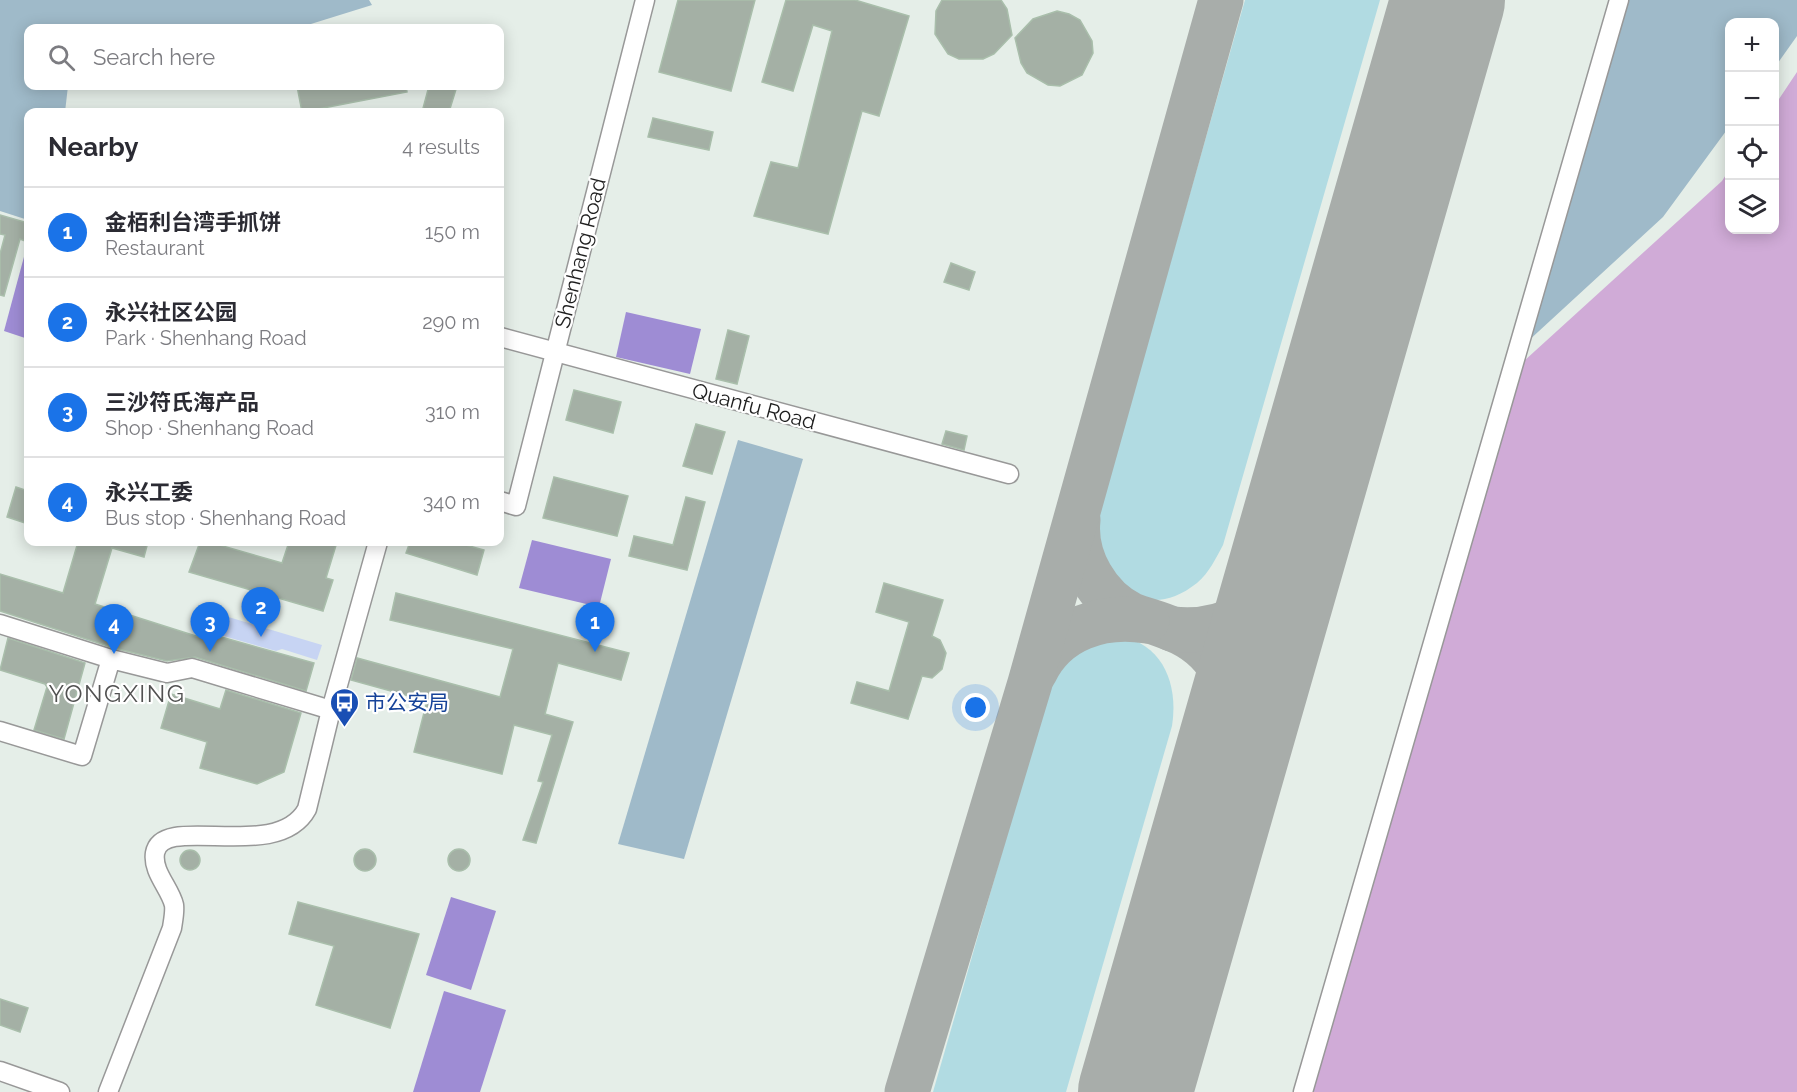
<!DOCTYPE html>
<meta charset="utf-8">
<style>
:root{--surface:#fff;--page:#f2f2f3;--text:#2b2b33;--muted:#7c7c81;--line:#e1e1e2;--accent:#1a73e8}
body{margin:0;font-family:Raleway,"Noto Sans SC",sans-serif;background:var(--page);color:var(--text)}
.controls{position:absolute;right:18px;top:18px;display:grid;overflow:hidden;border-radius:12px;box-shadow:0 3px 15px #0003}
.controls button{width:54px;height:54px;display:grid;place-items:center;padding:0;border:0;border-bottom:2px solid var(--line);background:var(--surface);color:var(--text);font:30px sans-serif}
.you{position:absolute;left:976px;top:708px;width:21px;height:21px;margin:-15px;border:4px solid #fff;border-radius:50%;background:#1a73e8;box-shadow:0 0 0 9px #1a73e833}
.badge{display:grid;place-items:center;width:39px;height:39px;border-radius:50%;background:var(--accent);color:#fff;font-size:20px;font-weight:700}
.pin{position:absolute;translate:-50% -50px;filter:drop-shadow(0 2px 3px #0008)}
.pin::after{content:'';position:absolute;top:32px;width:21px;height:18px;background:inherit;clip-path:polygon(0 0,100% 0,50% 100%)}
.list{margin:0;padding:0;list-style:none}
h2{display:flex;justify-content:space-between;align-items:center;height:78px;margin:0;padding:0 24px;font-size:26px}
h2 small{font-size:20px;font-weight:400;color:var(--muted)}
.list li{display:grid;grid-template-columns:39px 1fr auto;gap:18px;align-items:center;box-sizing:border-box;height:90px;padding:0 24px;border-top:2px solid var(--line)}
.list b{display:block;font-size:22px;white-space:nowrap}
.list p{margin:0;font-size:20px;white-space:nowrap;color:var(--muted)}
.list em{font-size:20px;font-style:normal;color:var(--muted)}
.icon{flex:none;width:33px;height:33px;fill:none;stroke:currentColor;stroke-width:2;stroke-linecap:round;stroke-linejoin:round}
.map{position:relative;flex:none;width:1797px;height:1092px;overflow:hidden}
.search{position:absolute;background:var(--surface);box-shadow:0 3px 15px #0003;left:24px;top:24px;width:480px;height:66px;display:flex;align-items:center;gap:15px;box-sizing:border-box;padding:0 21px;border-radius:12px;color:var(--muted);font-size:22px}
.panel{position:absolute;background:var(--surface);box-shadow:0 3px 15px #0003;left:24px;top:108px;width:480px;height:438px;border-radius:12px}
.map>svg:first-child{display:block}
.grass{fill:#b1dbe2}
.forest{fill:#9fbac9}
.park{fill:#c7d4f3}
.pitch{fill:#9e8cd4}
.water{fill:#d0abd7}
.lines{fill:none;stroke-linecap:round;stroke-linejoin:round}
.taxiway{stroke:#a8adaa;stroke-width:45}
.runway{stroke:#a8adaa;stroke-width:114}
.building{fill:#a4b0a5;stroke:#a9beab;stroke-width:1.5}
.minor-casing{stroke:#989898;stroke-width:21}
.minor{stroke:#fff;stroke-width:18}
.labels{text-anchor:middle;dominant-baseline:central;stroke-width:4.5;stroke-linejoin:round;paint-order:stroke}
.street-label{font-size:21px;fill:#1e1e1e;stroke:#fff}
.transit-label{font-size:21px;fill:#164399;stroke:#fff;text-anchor:start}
.quarter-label{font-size:24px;letter-spacing:1.5px;fill:#515151;stroke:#fff}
</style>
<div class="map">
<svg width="1797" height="1092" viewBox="0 0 1797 1092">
<rect width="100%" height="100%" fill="#e5eee8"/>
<g class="grass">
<path d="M 1245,0 L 1380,0 L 1223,545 C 1216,558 1209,573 1197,583 C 1139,629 1092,573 1099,513 Z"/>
<path d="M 1113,635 C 1161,640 1179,682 1172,726 L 1066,1092 L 933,1092 L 1049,689 C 1068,658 1079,648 1113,635 Z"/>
</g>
<g class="forest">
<path d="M 0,0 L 369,0 L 372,5 L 298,28 L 28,28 L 28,86 L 68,86 L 65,112 L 28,112 L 28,220 L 0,211 Z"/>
<path d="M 1622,0 L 1797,0 L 1797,36 L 1775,67 L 1774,22 L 1730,22 L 1729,127 L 1663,217 L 1526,343 Z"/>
<path d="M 738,440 L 803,459 L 684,859 L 618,844 Z"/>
</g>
<path class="park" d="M 205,610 L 322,645 L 317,660 L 282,649 L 276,651 L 199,629 Z"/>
<g class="pitch">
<path d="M 28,242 L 28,339 L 4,331 Z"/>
<path d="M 626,312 L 701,329 L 690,374 L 616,357 Z"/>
<path d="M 532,540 L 611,559 L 599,607 L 519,588 Z"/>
<path d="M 451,897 L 496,911 L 471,990 L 426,975 Z"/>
<path d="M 444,991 L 506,1010 L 480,1092 L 413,1092 Z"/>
</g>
<path class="water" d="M 1797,72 L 1797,1092 L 1312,1092 L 1524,361 L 1722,181 L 1729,170 L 1730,230 L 1774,230 L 1775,105 Z"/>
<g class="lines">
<g class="taxiway">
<path d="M 1078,520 C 1074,558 1098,599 1132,615 C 1145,620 1159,623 1172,629 C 1217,646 1238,687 1238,734"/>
<path d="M 1172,629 C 1220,634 1259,615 1284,574"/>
<path d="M 1035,672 C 1056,628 1103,614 1147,621"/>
<path d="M 907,1092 L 1030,683 L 1221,0"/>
</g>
<path class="runway" d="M 1135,1092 L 1448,0"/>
</g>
<g class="building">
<path d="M 678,0 L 755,0 L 731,91 L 659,72 Z"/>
<path d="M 786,0 L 855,0 L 909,16 L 879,116 L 862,111 L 828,234 L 754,216 L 771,162 L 798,168 L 832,31 L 813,25 L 793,91 L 762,82 Z"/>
<path d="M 942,0 L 1001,0 L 1007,9 L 1012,35 L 994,54 L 983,59 L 959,59 L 948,54 L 935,34 L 936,11 Z"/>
<path d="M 1057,11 L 1069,14 L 1080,20 L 1092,41 L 1093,53 L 1082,75 L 1060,86 L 1048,85 L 1027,73 L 1021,63 L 1015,38 L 1033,19 Z"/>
<path d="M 297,86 L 406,86 L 407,92 L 302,112 Z"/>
<path d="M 429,86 L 457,86 L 449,112 L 422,112 Z"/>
<path d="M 653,118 L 713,132 L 709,150 L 648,137 Z"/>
<path d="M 0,215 L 28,223 L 25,241 L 20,239 L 4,296 L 0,295 L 0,254 L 5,235 L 0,234 Z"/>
<path d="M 951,263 L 975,272 L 969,290 L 944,282 Z"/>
<path d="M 728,330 L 749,336 L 737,384 L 716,379 Z"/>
<path d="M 574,390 L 621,402 L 613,433 L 566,420 Z"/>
<path d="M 696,424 L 725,432 L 712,474 L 683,466 Z"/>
<path d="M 946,431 L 967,436 L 964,450 L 942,444 Z"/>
<path d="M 554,477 L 628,496 L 617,536 L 543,518 Z"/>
<path d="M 16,487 L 28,491 L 28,524 L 7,517 Z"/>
<path d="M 686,497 L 705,502 L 687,570 L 629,556 L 634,536 L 673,545 Z"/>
<path d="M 78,542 L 148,542 L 144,557 L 112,548 L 95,604 L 199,637 L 200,631 L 314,663 L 306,691 L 195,657 L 167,661 L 114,648 L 0,611 L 0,574 L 63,593 Z"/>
<path d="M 200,542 L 209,542 L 282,563 L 289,542 L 337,542 L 326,578 L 333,580 L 323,611 L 189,572 Z"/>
<path d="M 410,542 L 455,542 L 484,550 L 477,575 L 406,553 Z"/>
<path d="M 884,583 L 943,600 L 932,636 L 940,640 L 946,653 L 942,669 L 932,678 L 922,676 L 908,719 L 851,703 L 857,682 L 889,691 L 909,622 L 876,612 Z"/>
<path d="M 396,593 L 629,653 L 621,680 L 558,663 L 545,714 L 573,722 L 536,843 L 523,840 L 543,782 L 538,781 L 552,735 L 514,725 L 502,774 L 414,752 L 427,701 L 351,680 L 357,658 L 500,697 L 513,649 L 390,620 Z"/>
<path d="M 8,638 L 85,663 L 64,739 L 34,730 L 47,687 L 45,684 L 0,670 Z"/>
<path d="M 226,690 L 301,713 L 284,772 L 257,784 L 200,768 L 207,742 L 161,728 L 171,694 L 220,709 Z"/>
<circle cx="459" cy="860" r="11"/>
<circle cx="365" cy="860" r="11"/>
<circle cx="190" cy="860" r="10"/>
<path d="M 298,902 L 419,934 L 390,1028 L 316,1005 L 334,946 L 289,934 Z"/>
<path d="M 0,999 L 28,1008 L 20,1032 L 0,1025 Z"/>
</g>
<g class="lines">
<defs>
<g id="minor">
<path d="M 500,337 L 1009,474"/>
<path d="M 500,501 L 516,506 L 645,0"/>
<path d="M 0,624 L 111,659"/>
<path d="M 0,731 L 82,756 L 111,659 L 167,673 L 192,668 L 331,710"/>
<path d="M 0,1071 L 60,1092"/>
<path d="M 108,1092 L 172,928 C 173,921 175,912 174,905 C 170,888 152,872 155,853 C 162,812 277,864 307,809 L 331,710 L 378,542"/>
<path d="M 1303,1092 L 1619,0"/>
</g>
</defs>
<use href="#minor" class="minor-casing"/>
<use href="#minor" class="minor"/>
</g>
<defs>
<symbol id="bus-pin" viewBox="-11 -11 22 30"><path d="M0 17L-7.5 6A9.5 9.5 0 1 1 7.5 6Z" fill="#1a4fb4" stroke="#fff"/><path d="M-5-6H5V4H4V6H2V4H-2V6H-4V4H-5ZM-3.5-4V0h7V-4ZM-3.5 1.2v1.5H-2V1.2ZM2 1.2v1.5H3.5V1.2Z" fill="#fff"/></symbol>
</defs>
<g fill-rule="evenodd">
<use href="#bus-pin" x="328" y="686" width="33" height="45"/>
</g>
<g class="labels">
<g class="street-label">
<text transform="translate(580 253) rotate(-76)">Shenhang Road</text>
<text transform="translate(754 406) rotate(15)">Quanfu Road</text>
</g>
<g class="transit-label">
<text x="365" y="702">市公安局</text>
</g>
<g class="quarter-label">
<text x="117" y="693">YONGXING</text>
</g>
</g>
</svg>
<div class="controls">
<button>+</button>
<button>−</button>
<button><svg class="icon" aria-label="locate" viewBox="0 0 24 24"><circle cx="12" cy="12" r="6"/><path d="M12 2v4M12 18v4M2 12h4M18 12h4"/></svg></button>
<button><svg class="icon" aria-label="layers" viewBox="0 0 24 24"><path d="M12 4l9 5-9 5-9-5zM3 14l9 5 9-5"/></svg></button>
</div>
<div class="you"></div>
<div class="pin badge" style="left:595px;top:652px">1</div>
<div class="pin badge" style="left:261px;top:637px">2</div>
<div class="pin badge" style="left:210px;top:652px">3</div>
<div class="pin badge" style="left:114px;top:654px">4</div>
<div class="search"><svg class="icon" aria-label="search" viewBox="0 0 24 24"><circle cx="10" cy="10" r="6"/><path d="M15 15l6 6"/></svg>Search here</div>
<section class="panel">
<h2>Nearby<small>4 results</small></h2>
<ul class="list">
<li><span class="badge">1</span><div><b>金栢利台湾手抓饼</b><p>Restaurant</p></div><em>150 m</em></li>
<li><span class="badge">2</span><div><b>永兴社区公园</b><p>Park · Shenhang Road</p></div><em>290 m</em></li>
<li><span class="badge">3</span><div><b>三沙符氏海产品</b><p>Shop · Shenhang Road</p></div><em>310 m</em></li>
<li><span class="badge">4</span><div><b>永兴工委</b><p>Bus stop · Shenhang Road</p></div><em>340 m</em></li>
</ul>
</section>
</div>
